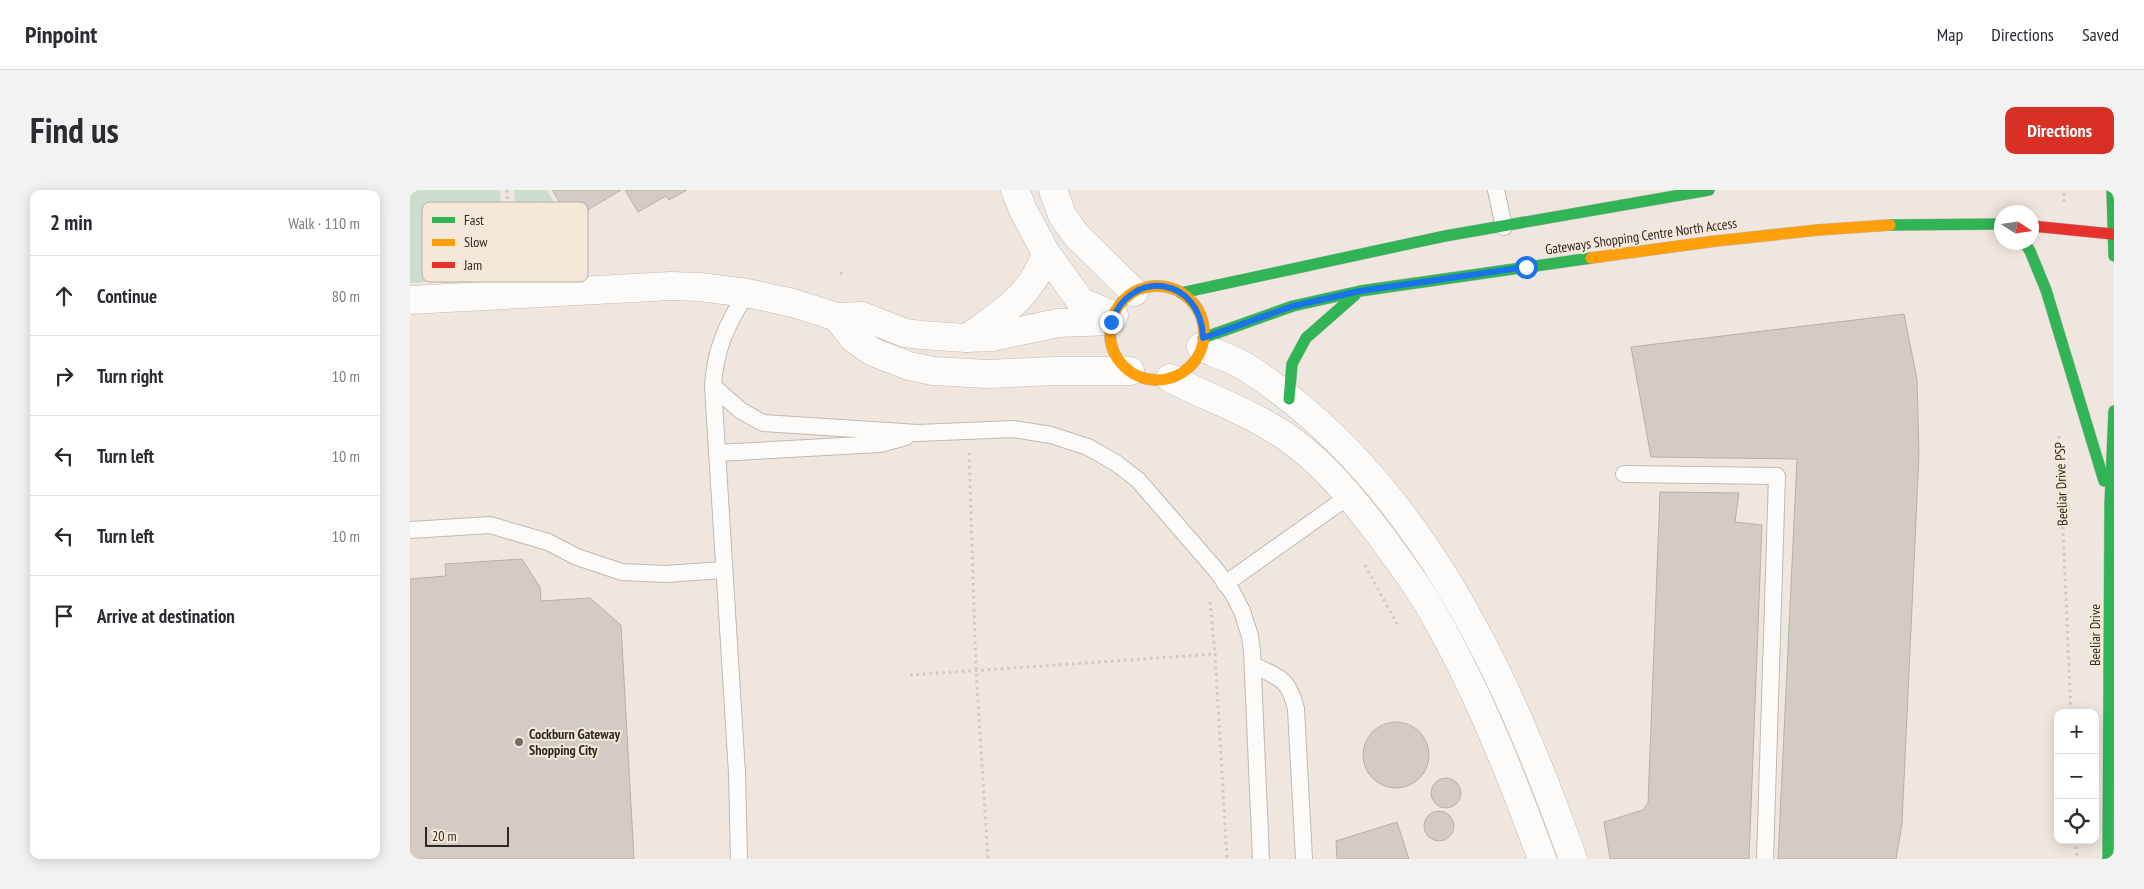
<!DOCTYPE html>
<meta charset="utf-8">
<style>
:root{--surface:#fff;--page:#f2f2f3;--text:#2b2b33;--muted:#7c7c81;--line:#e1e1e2;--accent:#d93025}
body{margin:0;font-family:"PT Sans Narrow",sans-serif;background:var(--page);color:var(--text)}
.controls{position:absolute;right:15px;bottom:15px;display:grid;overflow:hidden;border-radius:10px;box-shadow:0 2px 12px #0003}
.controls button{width:45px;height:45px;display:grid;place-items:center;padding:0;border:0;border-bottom:1px solid var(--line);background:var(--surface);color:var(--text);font:25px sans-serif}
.compass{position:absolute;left:1584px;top:15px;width:45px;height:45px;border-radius:50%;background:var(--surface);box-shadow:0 2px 12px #0003;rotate:102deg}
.scale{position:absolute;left:15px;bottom:12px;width:84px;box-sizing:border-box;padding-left:5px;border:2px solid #2e2923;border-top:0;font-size:14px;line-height:18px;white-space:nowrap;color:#2e2923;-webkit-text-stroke:4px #f5e8d9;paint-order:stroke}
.stop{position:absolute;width:15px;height:15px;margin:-11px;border:4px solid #1a73e8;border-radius:50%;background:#fff}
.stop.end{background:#1a73e8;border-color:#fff;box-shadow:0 1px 5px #0008}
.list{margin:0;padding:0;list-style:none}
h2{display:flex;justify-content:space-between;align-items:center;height:65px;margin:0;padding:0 20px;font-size:21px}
h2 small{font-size:16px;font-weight:400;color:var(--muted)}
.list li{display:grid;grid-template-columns:32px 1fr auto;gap:15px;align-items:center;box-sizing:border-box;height:80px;padding:0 20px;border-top:1px solid var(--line)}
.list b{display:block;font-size:19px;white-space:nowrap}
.list em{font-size:16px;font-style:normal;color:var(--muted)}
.icon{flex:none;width:28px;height:28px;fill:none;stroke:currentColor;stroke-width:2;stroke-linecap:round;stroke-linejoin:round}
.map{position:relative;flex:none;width:1704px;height:669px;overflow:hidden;border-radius:10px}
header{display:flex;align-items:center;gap:30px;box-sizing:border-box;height:70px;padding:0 25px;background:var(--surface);border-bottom:1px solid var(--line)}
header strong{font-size:24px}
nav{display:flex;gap:28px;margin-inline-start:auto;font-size:18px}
.intro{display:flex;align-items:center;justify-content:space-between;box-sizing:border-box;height:120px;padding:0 30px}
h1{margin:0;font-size:35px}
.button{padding:12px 22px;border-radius:10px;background:var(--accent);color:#fff;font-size:18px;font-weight:700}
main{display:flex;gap:30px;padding:0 30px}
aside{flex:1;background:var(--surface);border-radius:10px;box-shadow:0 2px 12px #0003}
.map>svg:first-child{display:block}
.green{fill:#ccddce}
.building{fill:#d2ccc5;stroke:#b7b1ab}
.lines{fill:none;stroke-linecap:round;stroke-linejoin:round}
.lane-casing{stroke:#bfb9b3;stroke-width:18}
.street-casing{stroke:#bfb9b3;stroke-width:29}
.fast-casing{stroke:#bfb9b3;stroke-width:12}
.slow-casing{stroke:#bfb9b3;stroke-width:12}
.jam-casing{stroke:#bfb9b3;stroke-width:12}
.path{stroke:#cdcac8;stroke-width:3;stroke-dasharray:2.5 4;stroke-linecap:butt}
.lane{stroke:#fdfbfa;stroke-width:16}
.street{stroke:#fdfbfa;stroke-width:28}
.fast{stroke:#30b455;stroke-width:11}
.slow{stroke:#ff9f0a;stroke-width:11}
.jam{stroke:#e5322d;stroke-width:11}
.route{stroke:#1a73e8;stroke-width:6}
.poi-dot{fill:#726c65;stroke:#f5e8d9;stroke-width:2}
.labels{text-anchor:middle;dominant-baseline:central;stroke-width:4;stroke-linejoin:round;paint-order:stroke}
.street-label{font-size:14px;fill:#2e2923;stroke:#f5e8d9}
.poi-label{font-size:14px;font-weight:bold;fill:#2e2923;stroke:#f5e8d9;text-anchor:start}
.key{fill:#f5e8d9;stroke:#b9afa2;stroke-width:1}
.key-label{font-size:14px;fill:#2e2923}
</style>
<header>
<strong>Pinpoint</strong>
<nav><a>Map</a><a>Directions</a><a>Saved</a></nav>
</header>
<div class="intro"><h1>Find us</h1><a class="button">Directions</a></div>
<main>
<aside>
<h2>2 min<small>Walk · 110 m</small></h2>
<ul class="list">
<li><svg class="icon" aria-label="ahead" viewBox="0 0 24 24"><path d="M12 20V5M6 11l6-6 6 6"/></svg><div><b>Continue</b></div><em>80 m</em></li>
<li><svg class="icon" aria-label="right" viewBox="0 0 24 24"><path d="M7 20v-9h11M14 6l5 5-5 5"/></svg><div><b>Turn right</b></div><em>10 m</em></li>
<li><svg class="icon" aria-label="left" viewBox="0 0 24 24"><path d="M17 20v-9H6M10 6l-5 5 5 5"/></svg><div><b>Turn left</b></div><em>10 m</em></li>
<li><svg class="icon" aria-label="left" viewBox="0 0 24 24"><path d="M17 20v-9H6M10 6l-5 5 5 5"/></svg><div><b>Turn left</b></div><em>10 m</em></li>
<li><svg class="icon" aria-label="arrive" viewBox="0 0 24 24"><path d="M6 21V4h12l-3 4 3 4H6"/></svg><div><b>Arrive at destination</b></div></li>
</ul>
</aside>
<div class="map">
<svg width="1704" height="669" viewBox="0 0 1704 669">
<rect width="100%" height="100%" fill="#efe7df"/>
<g class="green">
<path d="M 0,0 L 90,0 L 94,87 L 0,93 Z"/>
<path d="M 104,0 L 137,0 L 152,28 L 138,33 L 135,11 L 123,12 L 124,36 L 120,37 L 121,58 L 134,57 L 134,85 L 110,85 Z"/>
</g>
<g class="building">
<path d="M 142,0 L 211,0 L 161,30 Z"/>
<path d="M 215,0 L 277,0 L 259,10 L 256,6 L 228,22 Z"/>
<path d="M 1494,124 L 1507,189 L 1509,265 L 1492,634 L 1486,669 L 1368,669 L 1387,269 L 1241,267 L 1221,157 Z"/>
<path d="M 1250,302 L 1329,303 L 1325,332 L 1352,335 L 1339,669 L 1200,669 L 1194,632 L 1233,620 L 1238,613 Z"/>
<path d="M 112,369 L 130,397 L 131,411 L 180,408 L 211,435 L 224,669 L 0,669 L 0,389 L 36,386 L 35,374 Z"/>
<circle cx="986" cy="565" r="33"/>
<circle cx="1036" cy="603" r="15"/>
<circle cx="1029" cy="636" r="15"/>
<path d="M 987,632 L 999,669 L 927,669 L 926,651 Z"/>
</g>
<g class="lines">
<defs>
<g id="lane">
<path d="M 1086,0 L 1094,37"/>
<path d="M 303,196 L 330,220 L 353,233 L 508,243 L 603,239 L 641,245 L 678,257 L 706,273 L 728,290 L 806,380 L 822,402 L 832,421 L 840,446 L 842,461 L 851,669"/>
<path d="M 307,263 L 470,254 L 496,247"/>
<path d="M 1214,284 L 1367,286 L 1355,669"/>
<path d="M 0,340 L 80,335 L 138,352 L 167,367 L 212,382 L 256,384 L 314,380"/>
<path d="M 815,394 L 939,306"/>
<path d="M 843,475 C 870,488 879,489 886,519 L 894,669"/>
<path d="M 329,669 L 327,583 L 303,196 C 305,160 317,133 337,103"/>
</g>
<g id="street">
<path d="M 605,0 L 613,20 L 636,63 L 671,112 L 704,125"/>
<path d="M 643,0 L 652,25 L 666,45 L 724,102"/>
<path d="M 0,110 L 261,96 L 290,97 L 337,103 L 383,113 L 427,127 L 452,126 L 495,143 L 511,145 L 556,148 L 582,147 L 648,133 L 701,131"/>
<path d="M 427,127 L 444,149 L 463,162 L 499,176 L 523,181 L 578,184 L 644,181 L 720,181"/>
<path d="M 557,148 C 592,123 622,106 636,63"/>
<path d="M 791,157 C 806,164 823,169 836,177 C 1008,288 1097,483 1163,669"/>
<path d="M 760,188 C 802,210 849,225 887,255 C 917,278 941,307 964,337 C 983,362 1002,388 1018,414 C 1065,494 1100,582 1132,669"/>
</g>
<g id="fast">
<path d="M 1702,0 L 1704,66"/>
<path d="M 1480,35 L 1592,34"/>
<path d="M 1614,52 L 1620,61 L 1636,100 L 1694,291"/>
<path d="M 771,103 L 1035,46 L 1299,0"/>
<path d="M 793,148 L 883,116 L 950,101 L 1181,68"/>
<path d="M 879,209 L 882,174 L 896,148 L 945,105"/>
<path d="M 1698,669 L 1700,314 L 1704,221"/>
</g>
<g id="slow">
<path d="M 1181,68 L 1306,51 L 1408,40 L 1480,35"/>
<circle cx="747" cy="143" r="47"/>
</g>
<path id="jam" d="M 1622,36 L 1702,44"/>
</defs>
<use href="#lane" class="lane-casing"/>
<use href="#street" class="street-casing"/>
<use href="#fast" class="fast-casing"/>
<use href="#slow" class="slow-casing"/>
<use href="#jam" class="jam-casing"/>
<g class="path">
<path d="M 97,0 L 101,77"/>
<path d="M 1654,12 L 1654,0"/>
<path d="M 430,83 L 434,85"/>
<path d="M 1649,246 L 1661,523"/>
<path d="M 559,263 L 566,480 L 578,669"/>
<path d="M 955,375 L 987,434"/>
<path d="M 800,412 L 805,464"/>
<path d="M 500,485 L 805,464 L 817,669"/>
<path d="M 1666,650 L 1667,669"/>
</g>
<use href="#lane" class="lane"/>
<use href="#street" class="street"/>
<use href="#fast" class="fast"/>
<use href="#slow" class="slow"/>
<use href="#jam" class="jam"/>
</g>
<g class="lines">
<path class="route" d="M 701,132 C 722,76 792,88 793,148 L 883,116 L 950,101 L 1116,77"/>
</g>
<circle class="poi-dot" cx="109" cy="552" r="5"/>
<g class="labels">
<g class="street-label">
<text transform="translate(1231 46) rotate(-8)">Gateways Shopping Centre North Access</text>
<text transform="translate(1651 294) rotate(-92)">Beeliar Drive PSP</text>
<text transform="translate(1685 445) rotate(-90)">Beeliar Drive</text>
</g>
<g class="poi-label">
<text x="119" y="544">Cockburn Gateway<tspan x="119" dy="16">Shopping City</tspan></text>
</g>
</g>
<rect x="12" y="12" width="166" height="80" rx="8" class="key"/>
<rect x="22" y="27" width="23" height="6" fill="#30b455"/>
<rect x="22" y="49" width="23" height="7" fill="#ff9f0a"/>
<rect x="22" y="72" width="23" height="6" fill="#e5322d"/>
<g class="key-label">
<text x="54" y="35">Fast</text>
<text x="54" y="57">Slow</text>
<text x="54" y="80">Jam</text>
</g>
</svg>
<div class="controls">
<button>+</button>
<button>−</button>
<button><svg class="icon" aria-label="locate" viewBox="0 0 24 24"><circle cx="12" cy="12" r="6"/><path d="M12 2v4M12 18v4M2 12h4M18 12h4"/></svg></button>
</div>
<svg class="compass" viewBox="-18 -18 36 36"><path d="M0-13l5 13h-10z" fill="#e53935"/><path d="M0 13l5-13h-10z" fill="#7c7c81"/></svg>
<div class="scale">20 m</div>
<div class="stop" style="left:1116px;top:77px"></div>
<div class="stop end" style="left:701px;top:132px"></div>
</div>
</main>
